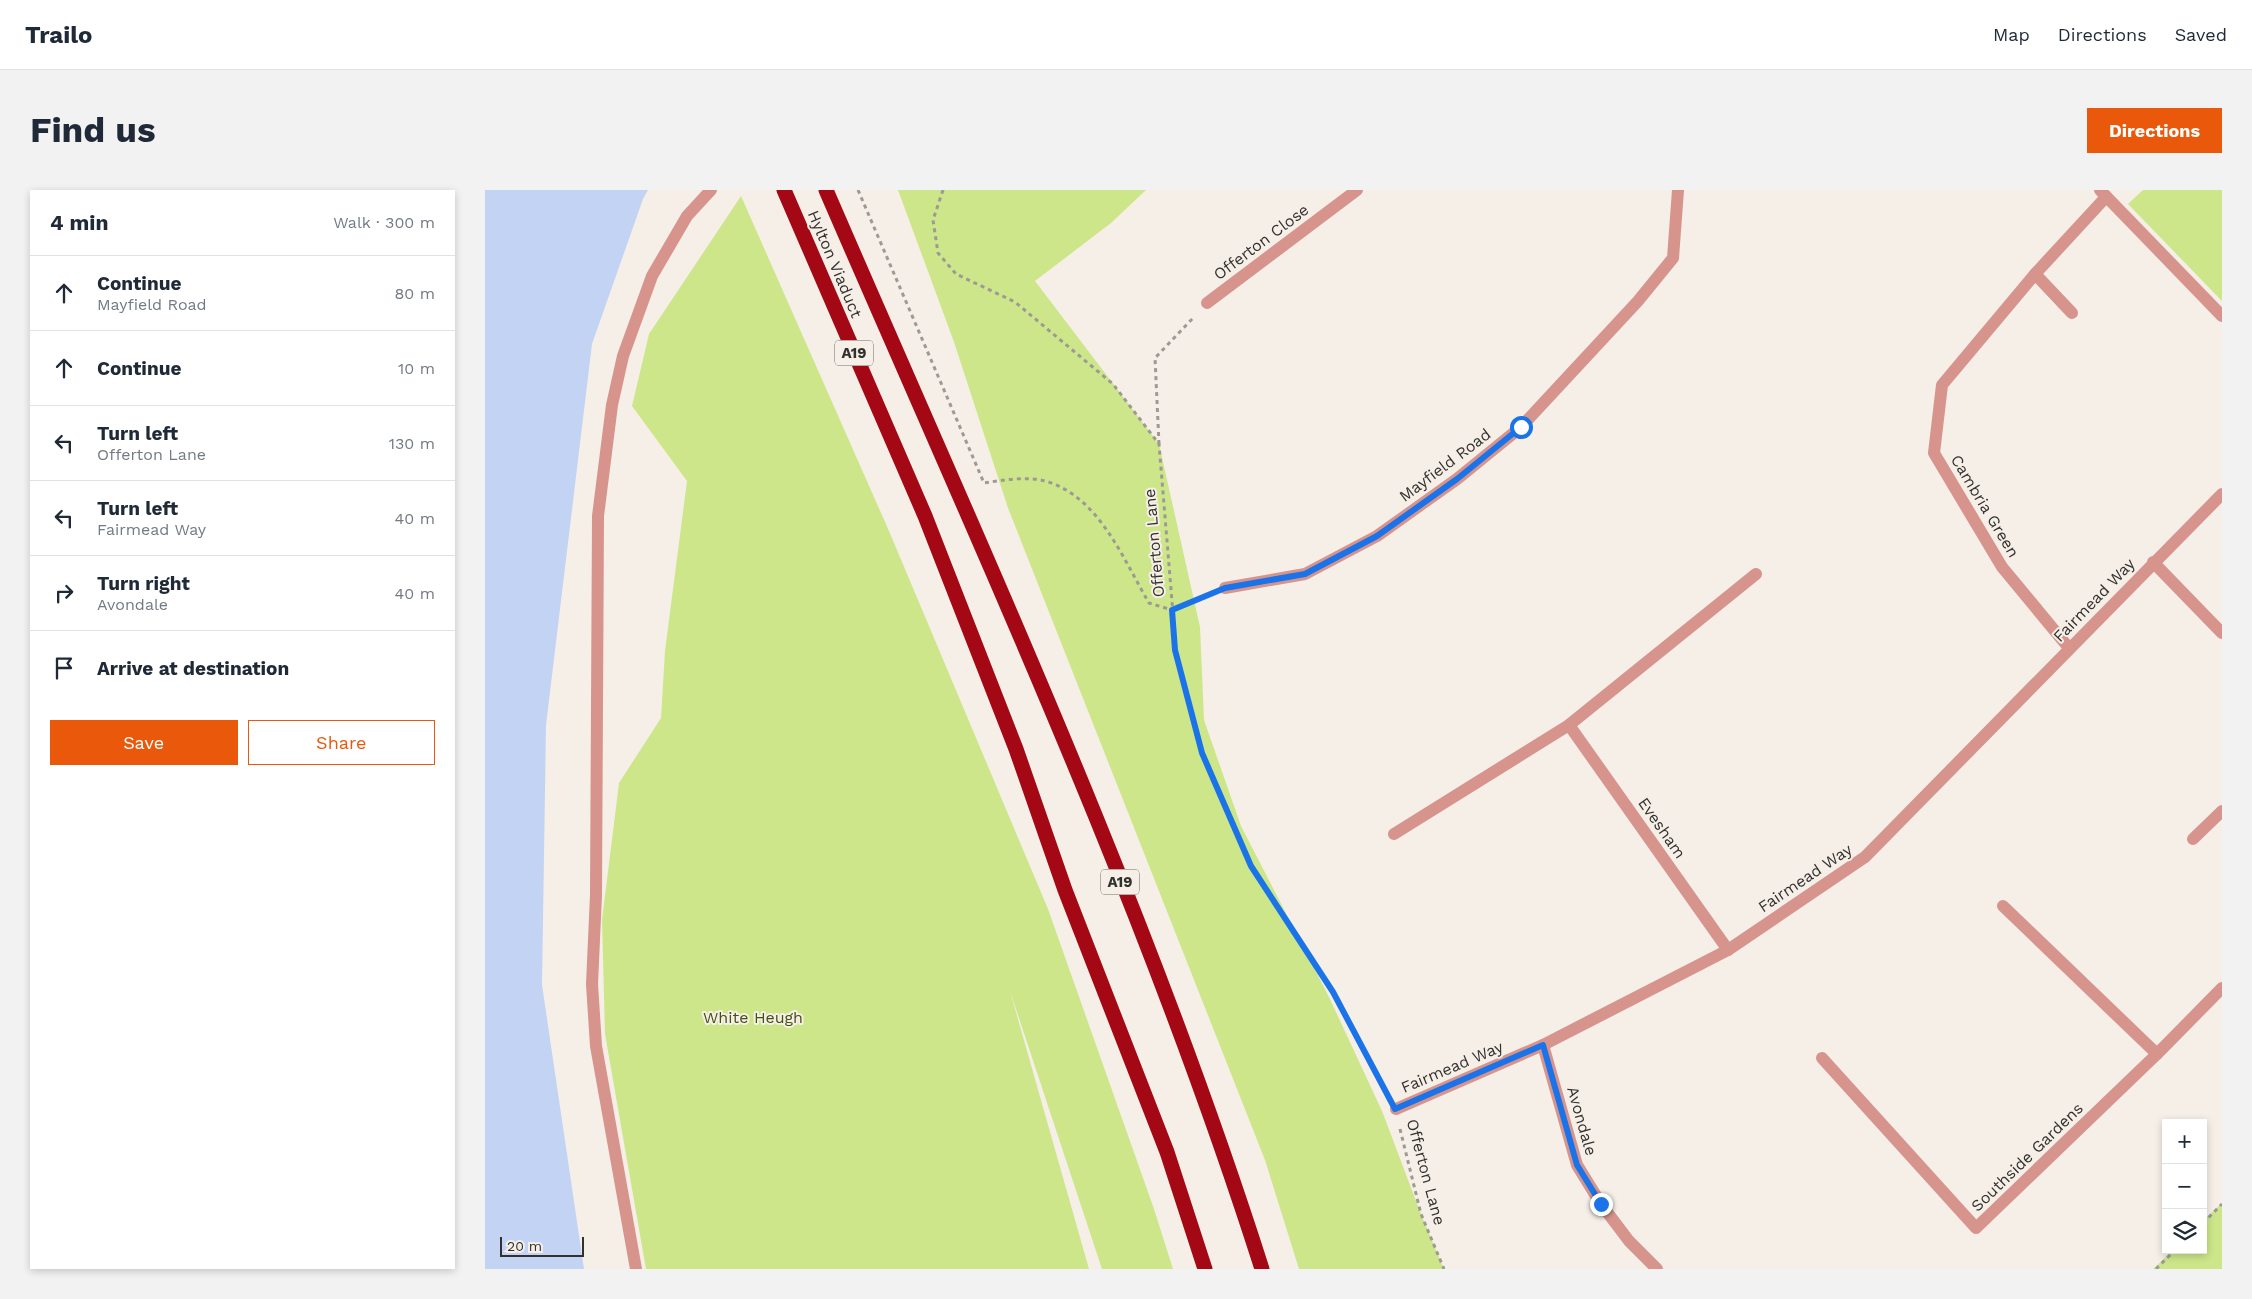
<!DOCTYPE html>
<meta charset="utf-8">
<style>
:root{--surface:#fff;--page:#f2f2f3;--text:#1f2937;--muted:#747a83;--line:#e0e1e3;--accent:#ea580c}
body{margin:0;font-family:"Work Sans",sans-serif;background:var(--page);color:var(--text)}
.controls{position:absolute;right:15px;bottom:15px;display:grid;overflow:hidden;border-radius:0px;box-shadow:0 2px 8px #0003}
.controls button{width:45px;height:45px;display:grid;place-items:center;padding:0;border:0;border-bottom:1px solid var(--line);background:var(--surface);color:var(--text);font:25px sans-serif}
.scale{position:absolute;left:15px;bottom:12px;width:84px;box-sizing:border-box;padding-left:5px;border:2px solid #33312e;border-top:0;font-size:14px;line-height:18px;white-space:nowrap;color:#33312e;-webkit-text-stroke:4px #f5efe8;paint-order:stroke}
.stop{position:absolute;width:15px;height:15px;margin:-11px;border:4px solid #1a73e8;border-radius:50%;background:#fff}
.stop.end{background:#1a73e8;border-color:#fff;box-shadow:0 1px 5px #0008}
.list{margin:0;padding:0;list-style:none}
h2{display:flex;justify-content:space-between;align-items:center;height:65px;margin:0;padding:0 20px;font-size:21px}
h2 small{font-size:16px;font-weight:400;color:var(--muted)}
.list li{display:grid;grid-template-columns:32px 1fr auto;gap:15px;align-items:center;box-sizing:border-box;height:75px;padding:0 20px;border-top:1px solid var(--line)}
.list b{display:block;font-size:19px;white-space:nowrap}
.list p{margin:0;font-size:16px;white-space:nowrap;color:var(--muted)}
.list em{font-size:16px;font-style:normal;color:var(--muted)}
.actions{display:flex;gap:10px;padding:15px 20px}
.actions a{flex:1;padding:11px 0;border:1px solid var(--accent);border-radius:0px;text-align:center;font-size:18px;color:var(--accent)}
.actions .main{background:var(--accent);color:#fff}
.icon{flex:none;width:28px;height:28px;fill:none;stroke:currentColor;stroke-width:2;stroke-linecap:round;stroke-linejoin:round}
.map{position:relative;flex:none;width:1737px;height:1079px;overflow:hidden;border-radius:0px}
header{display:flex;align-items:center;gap:30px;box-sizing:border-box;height:70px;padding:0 25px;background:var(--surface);border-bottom:1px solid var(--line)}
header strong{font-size:24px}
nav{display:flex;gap:28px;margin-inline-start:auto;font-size:18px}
.intro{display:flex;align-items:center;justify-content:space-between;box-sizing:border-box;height:120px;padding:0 30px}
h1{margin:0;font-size:35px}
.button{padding:12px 22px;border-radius:0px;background:var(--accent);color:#fff;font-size:18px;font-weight:700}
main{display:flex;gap:30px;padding:0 30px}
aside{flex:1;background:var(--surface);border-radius:0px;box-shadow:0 2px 8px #0003}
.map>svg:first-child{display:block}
.green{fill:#cde689}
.water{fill:#c3d3f3}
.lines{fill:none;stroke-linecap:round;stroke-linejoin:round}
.path{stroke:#9d9994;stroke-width:3;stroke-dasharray:4 4;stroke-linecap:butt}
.minor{stroke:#d6948c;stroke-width:12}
.highway{stroke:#a30814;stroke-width:15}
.route{stroke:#1a73e8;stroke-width:6}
.labels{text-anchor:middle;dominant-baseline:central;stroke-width:4;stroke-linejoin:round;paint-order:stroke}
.shield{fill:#f5efe8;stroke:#6d6a66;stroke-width:1}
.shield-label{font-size:15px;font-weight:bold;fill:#33312e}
.street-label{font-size:16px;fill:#33312e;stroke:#f5efe8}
.park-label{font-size:16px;fill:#44520f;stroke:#f5efe8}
</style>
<header>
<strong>Trailo</strong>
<nav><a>Map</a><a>Directions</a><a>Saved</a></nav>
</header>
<div class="intro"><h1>Find us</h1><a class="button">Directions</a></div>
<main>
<aside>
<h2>4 min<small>Walk · 300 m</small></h2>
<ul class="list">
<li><svg class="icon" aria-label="ahead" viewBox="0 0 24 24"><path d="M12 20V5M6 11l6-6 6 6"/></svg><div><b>Continue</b><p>Mayfield Road</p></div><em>80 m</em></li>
<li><svg class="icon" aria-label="ahead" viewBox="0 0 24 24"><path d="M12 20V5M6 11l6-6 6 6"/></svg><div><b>Continue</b></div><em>10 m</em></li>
<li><svg class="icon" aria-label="left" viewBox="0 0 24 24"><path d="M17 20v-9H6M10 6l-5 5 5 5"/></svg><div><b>Turn left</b><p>Offerton Lane</p></div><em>130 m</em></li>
<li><svg class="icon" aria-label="left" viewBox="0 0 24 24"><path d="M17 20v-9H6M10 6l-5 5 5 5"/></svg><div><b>Turn left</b><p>Fairmead Way</p></div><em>40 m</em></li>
<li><svg class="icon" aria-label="right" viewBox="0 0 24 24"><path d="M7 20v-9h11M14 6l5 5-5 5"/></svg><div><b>Turn right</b><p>Avondale</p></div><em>40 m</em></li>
<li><svg class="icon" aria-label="arrive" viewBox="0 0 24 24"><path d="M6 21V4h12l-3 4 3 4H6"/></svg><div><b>Arrive at destination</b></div></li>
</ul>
<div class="actions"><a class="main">Save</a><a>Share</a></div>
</aside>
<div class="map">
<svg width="1737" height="1079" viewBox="0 0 1737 1079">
<rect width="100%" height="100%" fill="#f5efe8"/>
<g class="green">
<path d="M 413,0 L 661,0 L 626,33 L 550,91 L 674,254 L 715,437 L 719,530 L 756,636 L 844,807 L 897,921 L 936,1024 L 959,1079 L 814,1079 L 780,970 L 523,318 L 469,152 Z"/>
<path d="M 1658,0 L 1737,0 L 1737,111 L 1643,14 Z"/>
<path d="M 256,6 L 404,341 L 563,719 L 669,1019 L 688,1079 L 617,1079 L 525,801 L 604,1079 L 161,1079 L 120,844 L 117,730 L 134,593 L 176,528 L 180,461 L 202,291 L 147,216 L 164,144 Z"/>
<path d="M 1737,1013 L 1737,1079 L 1668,1079 L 1688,1060 L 1718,1060 L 1718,1031 Z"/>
</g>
<path class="water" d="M 0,0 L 163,0 L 158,9 L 107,154 L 61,535 L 57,795 L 99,1079 L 0,1079 Z"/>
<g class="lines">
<g class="path">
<path d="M 373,0 L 499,293 C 518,290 542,286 560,291 C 614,306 638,369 664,413 L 687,420 L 721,406"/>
<path d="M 458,0 L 448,30 L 453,63 L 471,84 L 530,112 L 628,194 L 674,254 L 691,460 L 717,563 L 766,676 L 848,802 L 901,901"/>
<path d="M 674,254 L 670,168 L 708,128"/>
<path d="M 915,939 L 936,1024 L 959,1079"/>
<path d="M 1718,1033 L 1737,1014"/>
<path d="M 1671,1079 L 1690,1060"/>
</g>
<g class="minor">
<path d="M 1615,0 L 1737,126"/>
<path d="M 1550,84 L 1587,123"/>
<path d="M 722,113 L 872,0"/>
<path d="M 1668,372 L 1737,443"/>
<path d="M 740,398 L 820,384 L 892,346 L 972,289 L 1036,237 L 1153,111 L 1188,68 L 1193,0"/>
<path d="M 1584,458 L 1517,377 L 1449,263 L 1457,195 L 1550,84 L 1621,7"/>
<path d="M 1084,535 L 1243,760"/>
<path d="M 909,644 L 1084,535 L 1271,384"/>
<path d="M 1708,649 L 1737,621"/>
<path d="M 1518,716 L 1672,864"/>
<path d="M 1058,855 L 1092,975 L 1116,1014 L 1144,1051 L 1172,1079"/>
<path d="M 1337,868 L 1491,1038 L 1672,864 L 1737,798"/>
<path d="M 911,919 L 1058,855 L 1243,760 L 1380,667 L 1737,304"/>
<path d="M 151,1079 L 111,856 L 107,794 L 111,705 L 113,326 L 127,215 L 138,166 L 167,86 L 202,26 L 226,0"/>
</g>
<g class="highway">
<path d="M 299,0 L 440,326 L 531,559 L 580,700 L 682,962 L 720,1079"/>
<path d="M 341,0 C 495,356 659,709 777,1079"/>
</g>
</g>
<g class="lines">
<path class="route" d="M 1036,237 L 972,289 L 892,346 L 820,384 L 740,398 L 687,420 L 690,460 L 717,563 L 766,676 L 848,802 L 910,919 L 1058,855 L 1092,975 L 1116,1014"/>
</g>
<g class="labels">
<g class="shield">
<rect x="350" y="150.5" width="38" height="25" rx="4"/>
<rect x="616" y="679.5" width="38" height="25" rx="4"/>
</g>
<g class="shield-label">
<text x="369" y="163">A19</text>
<text x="635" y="692">A19</text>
</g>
<g class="street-label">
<text transform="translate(776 52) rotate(-37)">Offerton Close</text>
<text transform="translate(350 74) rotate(67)">Hylton Viaduct</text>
<text transform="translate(960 275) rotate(-37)">Mayfield Road</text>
<text transform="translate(1500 316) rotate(59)">Cambria Green</text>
<text transform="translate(669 353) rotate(-95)">Offerton Lane</text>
<text transform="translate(1609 410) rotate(-46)">Fairmead Way</text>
<text transform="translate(1177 638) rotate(55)">Evesham</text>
<text transform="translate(1320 688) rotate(-34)">Fairmead Way</text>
<text transform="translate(967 877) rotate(-23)">Fairmead Way</text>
<text transform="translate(1097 931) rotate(74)">Avondale</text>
<text transform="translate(1542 967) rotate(-44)">Southside Gardens</text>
<text transform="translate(941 982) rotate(75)">Offerton Lane</text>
</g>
<g class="park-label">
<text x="268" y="827">White Heugh</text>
</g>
</g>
</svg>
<div class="controls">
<button>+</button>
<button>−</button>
<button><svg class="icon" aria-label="layers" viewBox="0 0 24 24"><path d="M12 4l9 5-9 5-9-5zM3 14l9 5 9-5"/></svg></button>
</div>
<div class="scale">20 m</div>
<div class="stop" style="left:1036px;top:237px"></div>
<div class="stop end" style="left:1116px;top:1014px"></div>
</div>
</main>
